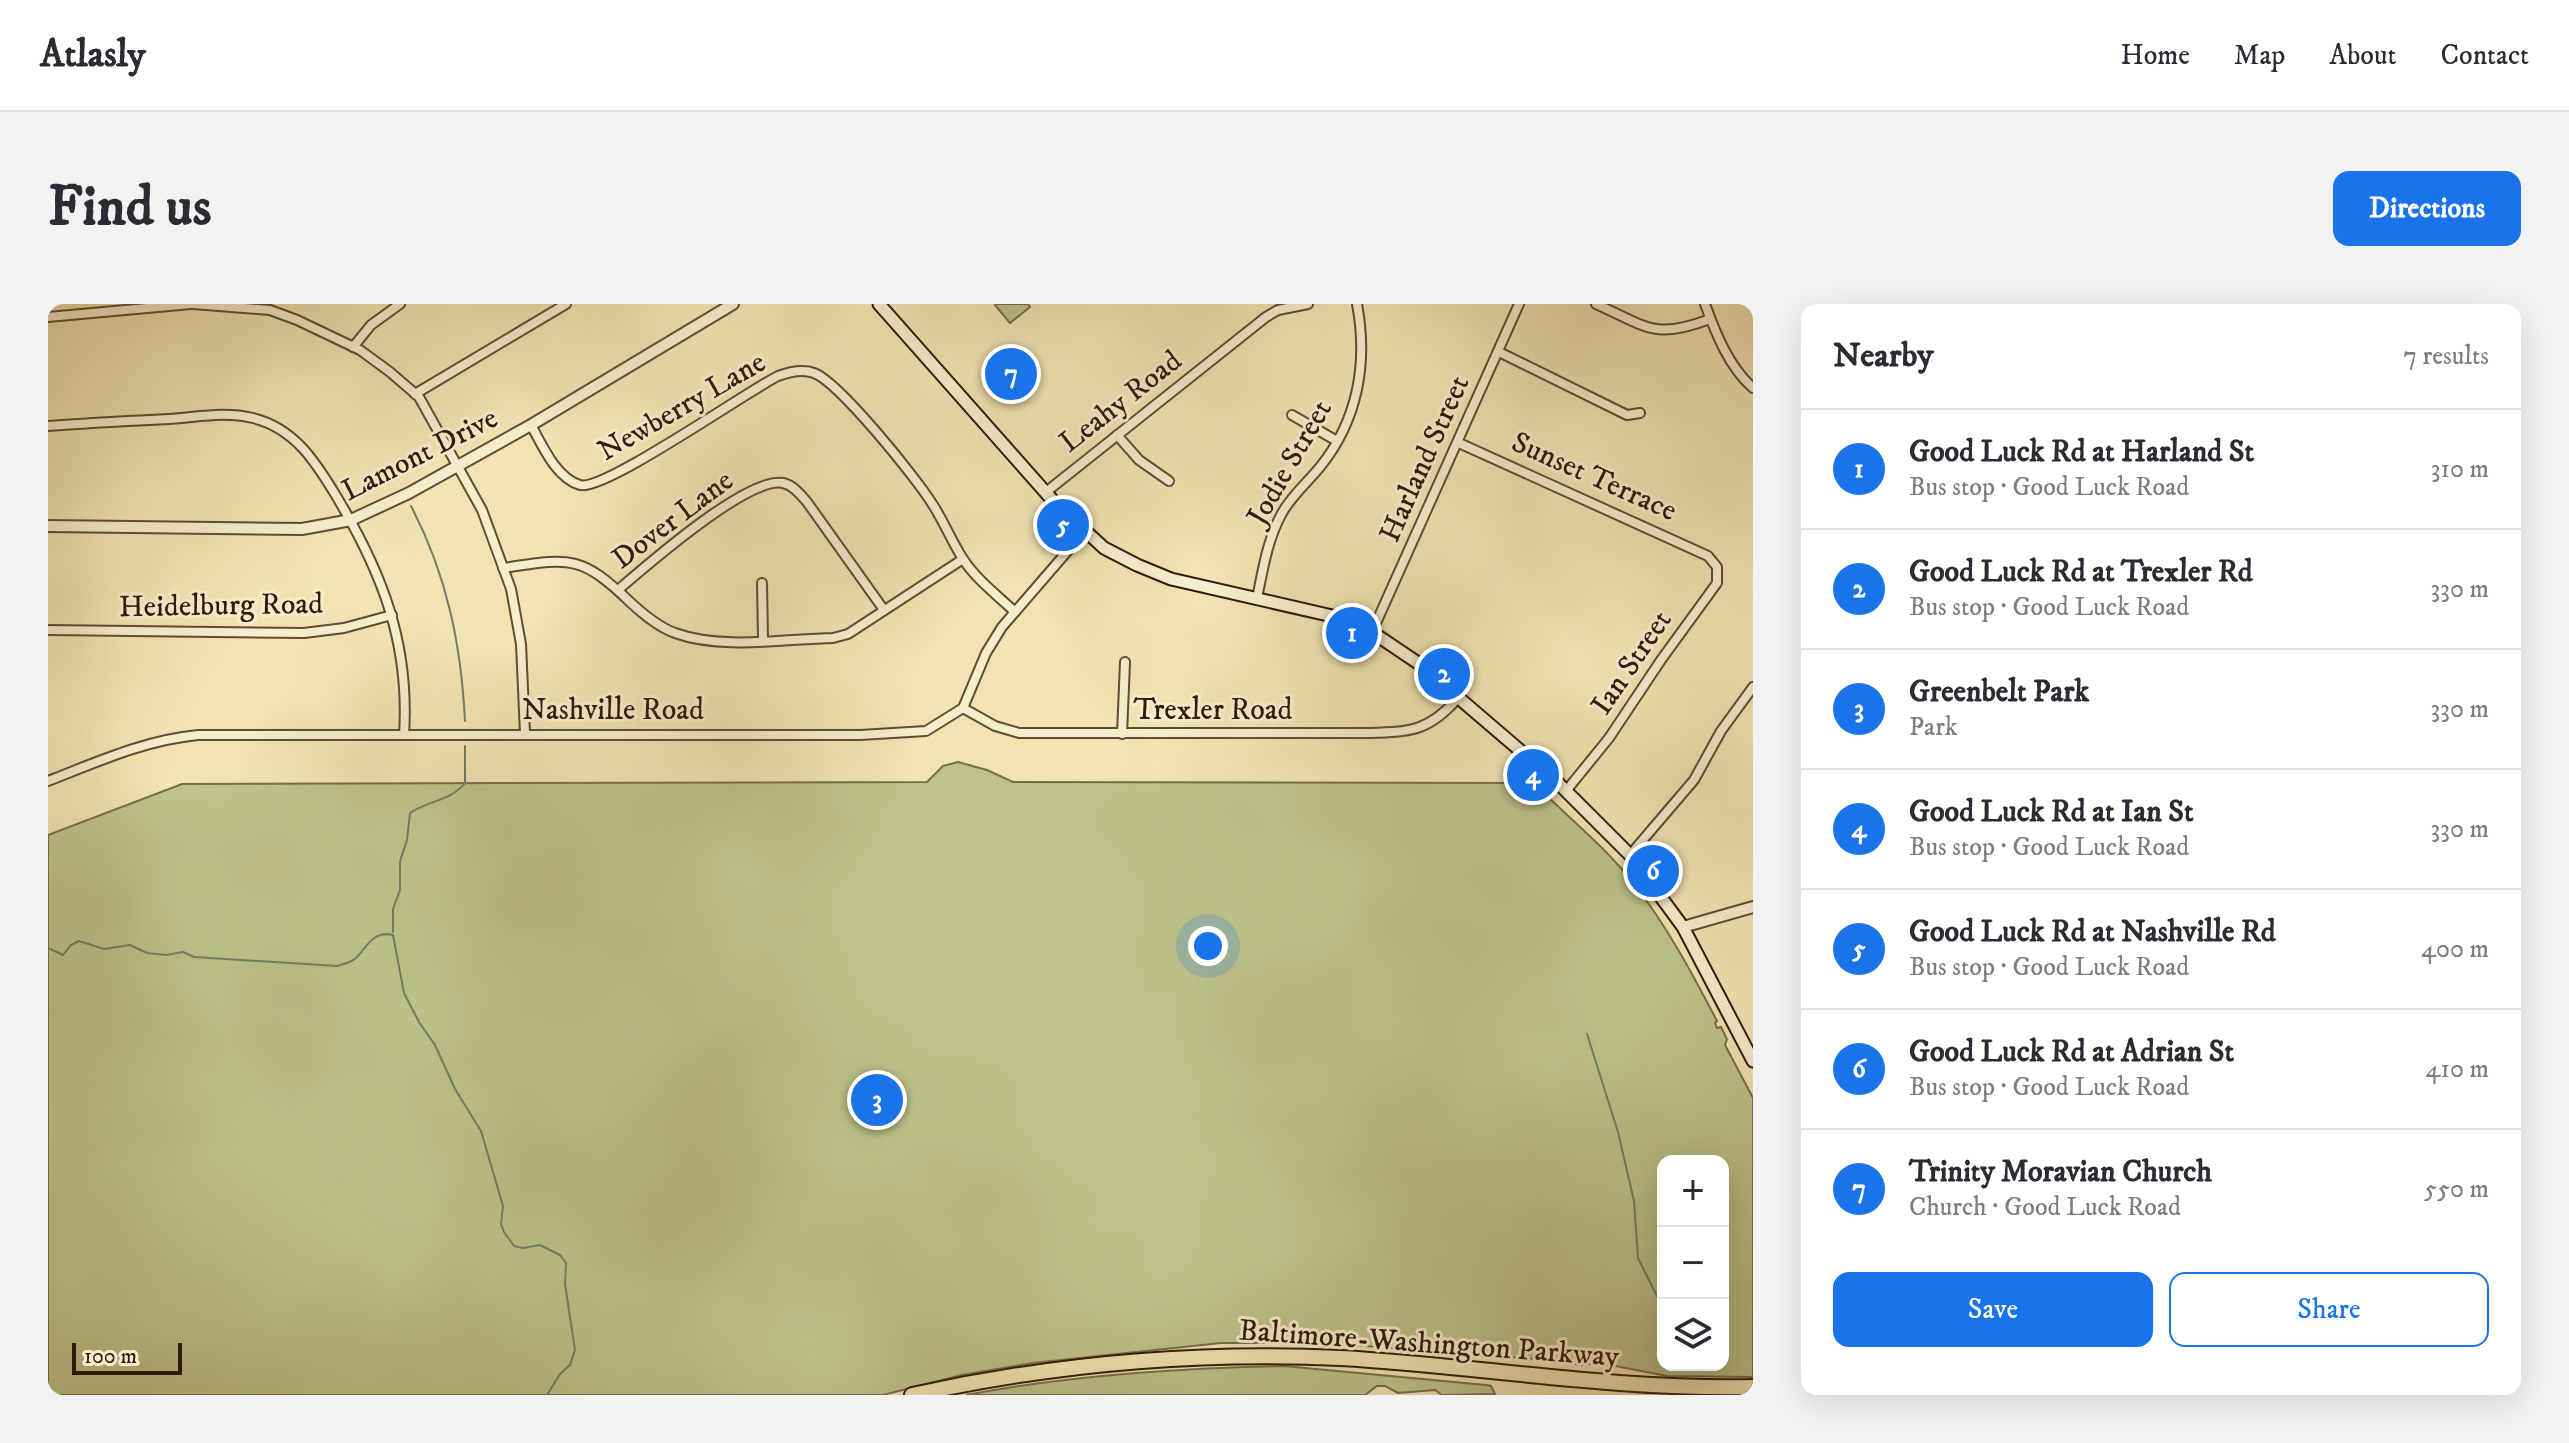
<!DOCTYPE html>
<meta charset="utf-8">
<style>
:root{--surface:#fff;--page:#f2f2f3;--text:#2b2b33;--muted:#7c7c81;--line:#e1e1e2;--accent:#1a73e8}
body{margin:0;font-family:"IM FELL DW Pica",serif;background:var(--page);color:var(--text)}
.controls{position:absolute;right:24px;bottom:24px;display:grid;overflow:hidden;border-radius:16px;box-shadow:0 8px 32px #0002}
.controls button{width:72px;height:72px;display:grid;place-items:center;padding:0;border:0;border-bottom:2px solid var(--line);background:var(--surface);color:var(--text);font:40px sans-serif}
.scale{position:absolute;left:24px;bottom:20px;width:110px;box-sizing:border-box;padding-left:8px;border:4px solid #301909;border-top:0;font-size:22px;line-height:28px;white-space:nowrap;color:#301909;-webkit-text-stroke:6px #f6edcd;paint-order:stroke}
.you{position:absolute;left:1160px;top:642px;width:28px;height:28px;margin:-20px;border:6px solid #fff;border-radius:50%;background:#1a73e8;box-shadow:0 0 0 12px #1a73e833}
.badge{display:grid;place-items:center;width:52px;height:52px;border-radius:50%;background:var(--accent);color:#fff;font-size:26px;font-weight:700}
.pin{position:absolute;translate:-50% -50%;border:4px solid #fff;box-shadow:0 2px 8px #0006}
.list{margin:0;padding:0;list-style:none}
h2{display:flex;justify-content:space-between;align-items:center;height:104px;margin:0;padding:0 32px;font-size:34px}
h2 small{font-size:26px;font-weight:400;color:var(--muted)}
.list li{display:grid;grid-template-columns:52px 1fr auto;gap:24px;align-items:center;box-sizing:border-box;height:120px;padding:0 32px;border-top:2px solid var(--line)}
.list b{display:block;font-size:30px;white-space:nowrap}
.list p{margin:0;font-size:26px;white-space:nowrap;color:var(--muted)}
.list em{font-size:26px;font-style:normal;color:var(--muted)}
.actions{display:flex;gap:16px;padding:24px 32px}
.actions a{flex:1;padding:18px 0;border:2px solid var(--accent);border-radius:16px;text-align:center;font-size:28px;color:var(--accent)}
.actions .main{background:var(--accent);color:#fff}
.icon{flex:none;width:44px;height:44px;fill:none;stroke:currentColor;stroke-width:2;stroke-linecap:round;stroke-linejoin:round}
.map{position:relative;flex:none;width:1705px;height:1091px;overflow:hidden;border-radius:16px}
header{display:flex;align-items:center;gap:48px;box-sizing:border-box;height:112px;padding:0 40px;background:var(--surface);border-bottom:2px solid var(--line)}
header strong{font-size:38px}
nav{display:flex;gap:44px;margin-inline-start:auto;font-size:28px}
.intro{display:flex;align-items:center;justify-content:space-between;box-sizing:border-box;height:192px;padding:0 48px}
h1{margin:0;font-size:56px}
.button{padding:20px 36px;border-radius:16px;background:var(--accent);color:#fff;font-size:28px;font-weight:700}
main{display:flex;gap:48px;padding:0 48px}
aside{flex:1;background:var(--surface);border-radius:16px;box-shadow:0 8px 32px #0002}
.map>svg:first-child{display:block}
.green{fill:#bdc38a;stroke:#766e4a;stroke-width:2;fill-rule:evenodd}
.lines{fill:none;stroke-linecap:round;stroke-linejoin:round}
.stream{stroke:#707d68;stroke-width:2}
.minor-casing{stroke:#604c33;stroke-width:12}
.tertiary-casing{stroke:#604c33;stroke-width:14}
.secondary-casing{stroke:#301909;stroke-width:15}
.motorway-casing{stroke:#301909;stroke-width:18}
.minor{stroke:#f6edcd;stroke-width:8}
.tertiary{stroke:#f6edcd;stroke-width:10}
.secondary{stroke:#f6edcd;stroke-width:11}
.motorway{stroke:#f1e4b2;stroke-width:14}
.labels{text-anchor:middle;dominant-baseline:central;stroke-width:6;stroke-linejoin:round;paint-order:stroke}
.street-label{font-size:30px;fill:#301909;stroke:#f6edcd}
</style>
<header>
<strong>Atlasly</strong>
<nav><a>Home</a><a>Map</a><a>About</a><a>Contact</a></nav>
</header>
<div class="intro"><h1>Find us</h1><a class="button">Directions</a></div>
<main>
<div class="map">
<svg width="1705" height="1091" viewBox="0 0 1705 1091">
<rect width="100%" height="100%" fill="#f1e4b2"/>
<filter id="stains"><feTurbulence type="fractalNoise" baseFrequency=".0025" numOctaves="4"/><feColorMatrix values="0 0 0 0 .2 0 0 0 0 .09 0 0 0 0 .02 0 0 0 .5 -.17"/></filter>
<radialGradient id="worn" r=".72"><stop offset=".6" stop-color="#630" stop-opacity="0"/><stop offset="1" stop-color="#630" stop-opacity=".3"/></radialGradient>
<g class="green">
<path d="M 949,0 L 980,0 L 982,3 L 962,19 L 947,1 Z"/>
<path d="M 910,458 L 939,466 L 965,478 L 1486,479 C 1519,513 1557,542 1586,580 C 1619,622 1644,669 1669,717 L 1667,719 L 1669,724 L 1673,723 L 1679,735 L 1677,741 L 1705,794 L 1705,1073 L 1619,1072 L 1552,1059 L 1534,1061 L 1489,1055 L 1277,1039 L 1173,1039 L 985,1059 L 914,1071 L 835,1091 L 0,1091 L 0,531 L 134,480 L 879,478 L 895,462 ZM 1615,857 L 1675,857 L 1675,1061 L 1615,1061 Z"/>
<path d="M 1236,1062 L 1438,1081 L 1443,1082 L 1447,1090 L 1394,1091 L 1387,1086 L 1350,1089 L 1337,1082 L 1329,1082 L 1317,1091 L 918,1091 C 1024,1071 1129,1064 1236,1062 Z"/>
</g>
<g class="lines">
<g class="stream">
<path d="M 363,202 C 399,271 413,340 417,417"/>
<path d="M 345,628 L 345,605 L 352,586 L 352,557 L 359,536 L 362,509 C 379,497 403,497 417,479 L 417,442"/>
<path d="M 0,644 L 15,651 L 23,641 L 31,637 L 56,645 L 82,641 L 99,649 L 118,651 L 135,648 L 146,653 L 289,662 C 295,660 302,659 308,654 C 319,643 325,626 345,631 L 356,689 L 371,718 L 387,741 L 407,785 L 433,827 L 455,902 L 453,920 L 456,928 L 466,942 L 475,944 L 492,941 L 512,951 L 518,959 L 517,980 L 527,1046 L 522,1061 L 512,1070 L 499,1091"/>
<path d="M 1539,730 L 1570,828 L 1586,897 L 1590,954 L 1615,1004"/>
</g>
<defs>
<g id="minor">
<path d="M 145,0 L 222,6 L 249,16 L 312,46 L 342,68 L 371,93 L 434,206 L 463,285 L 473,340 L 477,430"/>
<path d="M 1548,0 C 1599,23 1607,36 1662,15"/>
<path d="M 1657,0 C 1668,30 1681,63 1705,84"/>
<path d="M 0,13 L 143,0"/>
<path d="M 305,43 L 323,21 L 352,0"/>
<path d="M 1451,48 L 1579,111 L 1592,109"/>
<path d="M 367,90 L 518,0"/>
<path d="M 1244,111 L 1289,137"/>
<path d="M 483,121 C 494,141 508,174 532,181 C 555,188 698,88 730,72 C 741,68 755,65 766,69 C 791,78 870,176 885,201 C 896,218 904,238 915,255 C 928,275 949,291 967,308"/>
<path d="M 0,122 C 40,119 81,117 121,115 C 151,113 176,107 205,114 C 246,124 267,157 287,190 C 334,268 362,339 356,431"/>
<path d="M 1069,131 L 1091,156 L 1121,177"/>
<path d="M 1411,139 L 1660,252 L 1669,263 L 1669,279 L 1613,356 L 1561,434 L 1518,487"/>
<path d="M 998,188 L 1218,13 L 1230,6 L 1260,0"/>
<path d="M 455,264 C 522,254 532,250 582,298 C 595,310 610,323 627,329 C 674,346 735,335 785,334 L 800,330 L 915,255"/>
<path d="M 714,279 L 715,336"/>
<path d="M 570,286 C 598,262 700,172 735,179 C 745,181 752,190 759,198 L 836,306"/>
<path d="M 1209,294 C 1215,266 1219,237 1233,211 C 1242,193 1259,179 1272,163 C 1310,116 1320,59 1309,0"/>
<path d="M 0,326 L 256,329 L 296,324 L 344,311"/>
<path d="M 1324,328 L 1471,0"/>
<path d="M 915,404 L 947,422 L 971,429 L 1320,429 C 1361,428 1380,428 1409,395"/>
<path d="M 1074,430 L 1077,358"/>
<path d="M 0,477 C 49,458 97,436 150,431 L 812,431 L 878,427 L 915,404 L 938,349 L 954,323 L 1036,228"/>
<path d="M 1582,551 L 1646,476 L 1673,427 L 1705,383"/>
</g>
<g id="tertiary">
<path d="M 0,222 L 254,225 L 303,216 L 361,189 L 483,121 L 685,0"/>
<path d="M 1635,623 L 1705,603"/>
</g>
<path id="secondary" d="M 831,0 L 1007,199 L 1056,244 L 1089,261 L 1123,275 L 1293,314 L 1324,328 L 1370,359 L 1510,479 L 1582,551 L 1635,623 L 1705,757"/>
<path id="motorway" d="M 864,1091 C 1005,1060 1148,1047 1293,1054 C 1430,1062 1567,1086 1705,1083"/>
</defs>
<use href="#minor" class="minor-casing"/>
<use href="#tertiary" class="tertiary-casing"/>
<use href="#secondary" class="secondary-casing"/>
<use href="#motorway" class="motorway-casing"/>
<use href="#minor" class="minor"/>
<use href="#tertiary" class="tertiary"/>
<use href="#secondary" class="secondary"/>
<use href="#motorway" class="motorway"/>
</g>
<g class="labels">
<g class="street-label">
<text transform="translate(1073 98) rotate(-38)">Leahy Road</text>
<text transform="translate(634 103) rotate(-30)">Newberry Lane</text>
<text transform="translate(372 151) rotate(-27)">Lamont Drive</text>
<text transform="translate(1377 155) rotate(-66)">Harland Street</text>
<text transform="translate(1242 159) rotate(-60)">Jodie Street</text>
<text transform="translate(1546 173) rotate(24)">Sunset Terrace</text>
<text transform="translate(625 216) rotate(-37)">Dover Lane</text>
<text transform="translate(173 302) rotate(-1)">Heidelburg Road</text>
<text transform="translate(1584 359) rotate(-56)">Ian Street</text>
<text x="565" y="406">Nashville Road</text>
<text x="1165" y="406">Trexler Road</text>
<text transform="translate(1381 1040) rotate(4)">Baltimore-Washington Parkway</text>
</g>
</g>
<rect width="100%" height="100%" filter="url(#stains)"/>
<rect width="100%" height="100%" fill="url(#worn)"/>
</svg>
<div class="controls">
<button>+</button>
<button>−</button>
<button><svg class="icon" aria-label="layers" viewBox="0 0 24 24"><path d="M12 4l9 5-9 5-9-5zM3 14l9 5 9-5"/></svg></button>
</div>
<div class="scale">100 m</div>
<div class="you"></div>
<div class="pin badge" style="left:1304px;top:329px">1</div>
<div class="pin badge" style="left:1396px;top:370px">2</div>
<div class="pin badge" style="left:829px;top:796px">3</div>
<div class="pin badge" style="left:1485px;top:471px">4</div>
<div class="pin badge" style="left:1015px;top:221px">5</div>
<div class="pin badge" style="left:1605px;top:567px">6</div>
<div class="pin badge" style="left:963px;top:70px">7</div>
</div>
<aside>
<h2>Nearby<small>7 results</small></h2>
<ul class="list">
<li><span class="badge">1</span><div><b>Good Luck Rd at Harland St</b><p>Bus stop · Good Luck Road</p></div><em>310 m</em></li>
<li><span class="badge">2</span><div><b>Good Luck Rd at Trexler Rd</b><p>Bus stop · Good Luck Road</p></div><em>330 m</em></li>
<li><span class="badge">3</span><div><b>Greenbelt Park</b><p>Park</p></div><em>330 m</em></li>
<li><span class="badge">4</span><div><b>Good Luck Rd at Ian St</b><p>Bus stop · Good Luck Road</p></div><em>330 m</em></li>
<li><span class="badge">5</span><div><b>Good Luck Rd at Nashville Rd</b><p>Bus stop · Good Luck Road</p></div><em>400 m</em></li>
<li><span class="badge">6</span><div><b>Good Luck Rd at Adrian St</b><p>Bus stop · Good Luck Road</p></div><em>410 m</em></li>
<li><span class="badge">7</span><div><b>Trinity Moravian Church</b><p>Church · Good Luck Road</p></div><em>550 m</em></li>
</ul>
<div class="actions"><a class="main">Save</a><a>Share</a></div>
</aside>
</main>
